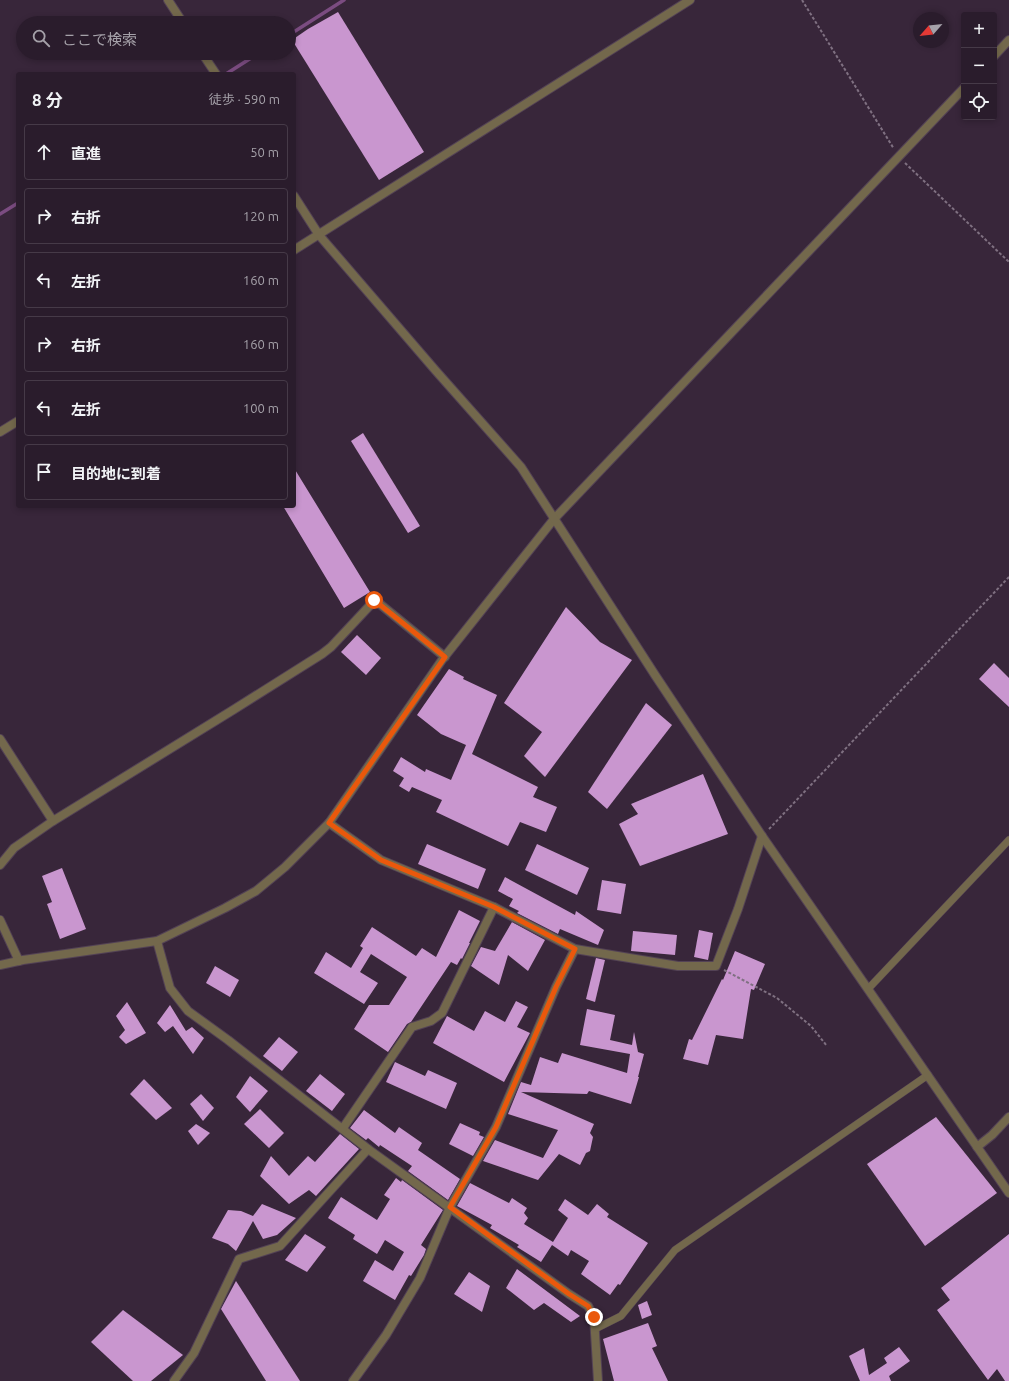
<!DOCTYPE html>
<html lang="ja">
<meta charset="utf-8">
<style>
:root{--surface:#2a1c2c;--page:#362938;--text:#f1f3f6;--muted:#a5a1a9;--line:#463a48}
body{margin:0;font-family:Ubuntu,"Noto Sans JP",sans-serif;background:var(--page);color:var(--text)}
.controls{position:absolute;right:12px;top:12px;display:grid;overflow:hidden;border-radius:4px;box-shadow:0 2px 6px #0003}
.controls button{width:36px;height:36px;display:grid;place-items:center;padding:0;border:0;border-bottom:1px solid var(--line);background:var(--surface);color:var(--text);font:20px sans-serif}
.compass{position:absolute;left:913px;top:12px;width:36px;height:36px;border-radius:50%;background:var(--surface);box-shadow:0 2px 6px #0003;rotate:242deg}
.stop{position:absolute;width:12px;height:12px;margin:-9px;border:3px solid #ea580c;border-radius:50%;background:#fff}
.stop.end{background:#ea580c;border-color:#fff;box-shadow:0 1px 4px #0008}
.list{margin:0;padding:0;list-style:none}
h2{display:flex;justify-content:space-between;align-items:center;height:52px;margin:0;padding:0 16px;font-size:17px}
h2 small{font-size:13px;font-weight:400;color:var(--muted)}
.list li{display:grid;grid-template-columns:26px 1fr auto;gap:12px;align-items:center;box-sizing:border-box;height:56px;margin:0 8px 8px;padding:0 8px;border:1px solid var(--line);border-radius:4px}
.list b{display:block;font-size:15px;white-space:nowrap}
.list em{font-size:13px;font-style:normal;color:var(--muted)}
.icon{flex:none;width:22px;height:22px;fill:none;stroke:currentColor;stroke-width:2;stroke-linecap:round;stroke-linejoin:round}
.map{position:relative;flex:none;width:1009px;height:1381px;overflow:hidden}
.search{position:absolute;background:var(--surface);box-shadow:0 2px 6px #0003;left:16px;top:16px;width:280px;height:44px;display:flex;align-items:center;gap:10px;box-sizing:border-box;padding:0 14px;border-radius:22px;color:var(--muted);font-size:15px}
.panel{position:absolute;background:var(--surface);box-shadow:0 2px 6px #0003;left:16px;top:72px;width:280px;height:436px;border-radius:4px}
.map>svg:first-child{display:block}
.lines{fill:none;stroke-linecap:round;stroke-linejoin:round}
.stream{stroke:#7b4c81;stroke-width:3.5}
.building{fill:#c996cf}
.service-casing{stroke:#534255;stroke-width:8}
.minor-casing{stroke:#534255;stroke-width:10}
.tertiary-casing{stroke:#534255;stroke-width:10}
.path{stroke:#7f7081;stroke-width:2;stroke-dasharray:3 2;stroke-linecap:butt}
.service{stroke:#73684c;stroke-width:7}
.minor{stroke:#73684c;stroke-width:8}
.tertiary{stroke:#73684c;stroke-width:8}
.route{stroke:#ea580c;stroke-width:5}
</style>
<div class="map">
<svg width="1009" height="1381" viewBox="0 0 1009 1381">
<rect width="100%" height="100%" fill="#38263a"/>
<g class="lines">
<g class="stream">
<path d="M 289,35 L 344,0"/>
<path d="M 226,74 L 259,53"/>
<path d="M 0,214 L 18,203"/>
</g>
</g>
<g class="building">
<path d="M 338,12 L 424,152 L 379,180 L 292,40 L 308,29 Z"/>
<path d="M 363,433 L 420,526 L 408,533 L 351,441 Z"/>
<path d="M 294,468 L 370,592 L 344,608 L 283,506 L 294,506 Z"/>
<path d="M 566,607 L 600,642 L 632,660 L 545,777 L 524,756 L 542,732 L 504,703 Z"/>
<path d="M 357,635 L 381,658 L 366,675 L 341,652 Z"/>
<path d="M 994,663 L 1009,678 L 1009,707 L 979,679 Z"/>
<path d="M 449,669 L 464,677 L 463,679 L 497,695 L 472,754 L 538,787 L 533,797 L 557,807 L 546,832 L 520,822 L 508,846 L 436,812 L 442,800 L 412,787 L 409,792 L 399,786 L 404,778 L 393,771 L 401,757 L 425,772 L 426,769 L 451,780 L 466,745 L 441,734 L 417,715 Z"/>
<path d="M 646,703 L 672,725 L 607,809 L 588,792 Z"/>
<path d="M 703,774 L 728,834 L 640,866 L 619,824 L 638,814 L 631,804 Z"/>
<path d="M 427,844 L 486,869 L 478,889 L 418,864 Z"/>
<path d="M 537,844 L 589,868 L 577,895 L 525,870 Z"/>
<path d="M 62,868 L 86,929 L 60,939 L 47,904 L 52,902 L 42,876 Z"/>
<path d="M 505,877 L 575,915 L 576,911 L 604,930 L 598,945 L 560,929 L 558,934 L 517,913 L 519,911 L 509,906 L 513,899 L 498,891 Z"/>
<path d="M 602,880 L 626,884 L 621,914 L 597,910 Z"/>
<path d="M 459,910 L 480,921 L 469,943 L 470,943 L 462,959 L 461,958 L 457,965 L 451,962 L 411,1022 L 407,1024 L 388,1052 L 354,1029 L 369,1005 L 389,1005 L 407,977 L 371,954 L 360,972 L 378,983 L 364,1004 L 314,973 L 326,952 L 351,968 L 363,948 L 360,946 L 372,927 L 416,956 L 422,948 L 436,957 Z"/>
<path d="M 512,922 L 545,940 L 528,971 L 508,955 L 499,985 L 471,966 L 481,947 L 495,951 Z"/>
<path d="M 699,930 L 713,933 L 708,960 L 694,957 Z"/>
<path d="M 633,931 L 677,935 L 675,955 L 631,951 Z"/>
<path d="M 735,951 L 765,964 L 754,990 L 751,989 L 743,1039 L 716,1035 L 708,1065 L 683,1059 L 689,1039 L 692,1040 L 722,979 L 723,980 Z"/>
<path d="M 596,958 L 605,960 L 595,1002 L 586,999 Z"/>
<path d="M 215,966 L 239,980 L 230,997 L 206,983 Z"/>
<path d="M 516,1001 L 528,1007 L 517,1027 L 530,1033 L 504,1082 L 433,1043 L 447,1016 L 474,1031 L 485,1011 L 505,1022 Z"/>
<path d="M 127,1002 L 146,1033 L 126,1044 L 119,1037 L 125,1030 L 116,1016 Z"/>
<path d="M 170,1005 L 186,1031 L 192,1027 L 204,1038 L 193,1054 L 173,1026 L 165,1032 L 157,1023 Z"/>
<path d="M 587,1009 L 615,1015 L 610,1040 L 632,1045 L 634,1032 L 638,1052 L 644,1054 L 638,1077 L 639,1077 L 631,1104 L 589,1091 L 587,1094 L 521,1092 L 594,1124 L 590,1133 L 593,1137 L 590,1151 L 586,1153 L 580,1165 L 559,1154 L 538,1180 L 483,1161 L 495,1140 L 543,1158 L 558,1130 L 508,1114 L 521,1082 L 531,1085 L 540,1057 L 558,1063 L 562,1053 L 627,1073 L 630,1054 L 580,1045 Z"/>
<path d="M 279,1037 L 298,1052 L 282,1071 L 263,1056 Z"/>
<path d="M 395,1062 L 425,1076 L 428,1070 L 457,1083 L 446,1109 L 386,1082 Z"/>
<path d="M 320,1074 L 345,1094 L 332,1111 L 306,1091 Z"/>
<path d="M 250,1076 L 268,1091 L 250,1112 L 236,1097 Z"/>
<path d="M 144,1079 L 172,1108 L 156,1120 L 130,1094 Z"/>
<path d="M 201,1094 L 214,1108 L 203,1121 L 190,1104 Z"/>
<path d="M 260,1109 L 284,1133 L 269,1148 L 244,1124 Z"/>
<path d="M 364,1110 L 395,1133 L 399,1127 L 422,1143 L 418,1150 L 460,1179 L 448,1200 L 408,1171 L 412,1166 L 380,1145 L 379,1147 L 368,1138 L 366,1140 L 350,1128 Z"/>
<path d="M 936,1117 L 997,1193 L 925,1246 L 867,1164 Z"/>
<path d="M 460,1123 L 480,1132 L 479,1135 L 484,1137 L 473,1156 L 449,1144 Z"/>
<path d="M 196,1124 L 210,1133 L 198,1145 L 188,1131 Z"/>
<path d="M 340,1134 L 359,1149 L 316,1196 L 309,1190 L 289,1204 L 260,1176 L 271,1156 L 289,1176 L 308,1156 L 315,1162 Z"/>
<path d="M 396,1178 L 401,1182 L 402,1180 L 443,1210 L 421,1245 L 426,1249 L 424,1255 L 411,1276 L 409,1275 L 395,1300 L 363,1281 L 375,1260 L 393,1271 L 404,1252 L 385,1240 L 377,1254 L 353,1239 L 355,1235 L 328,1218 L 341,1197 L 377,1220 L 390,1199 L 384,1195 Z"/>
<path d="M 470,1183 L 509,1203 L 512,1198 L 527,1208 L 524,1213 L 528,1218 L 524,1224 L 553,1242 L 568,1218 L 558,1210 L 565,1199 L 588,1215 L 597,1204 L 609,1214 L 607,1217 L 648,1243 L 620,1285 L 618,1284 L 610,1295 L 581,1274 L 589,1261 L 571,1250 L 568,1256 L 552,1245 L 541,1262 L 517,1247 L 519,1245 L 490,1228 L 492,1225 L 457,1206 Z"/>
<path d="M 262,1204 L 296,1218 L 277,1235 L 263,1239 L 253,1221 L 236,1251 L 228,1244 L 212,1238 L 228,1210 L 241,1211 L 253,1216 Z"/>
<path d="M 305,1234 L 326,1247 L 307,1272 L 285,1260 Z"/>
<path d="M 1009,1234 L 1009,1381 L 1005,1381 L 997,1369 L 988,1380 L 937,1310 L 950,1300 L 941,1288 Z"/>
<path d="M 517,1269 L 580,1316 L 571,1322 L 544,1303 L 534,1310 L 506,1288 Z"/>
<path d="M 469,1272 L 490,1286 L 482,1312 L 454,1294 Z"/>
<path d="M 236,1281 L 300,1381 L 266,1381 L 221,1309 Z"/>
<path d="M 647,1301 L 652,1315 L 642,1319 L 638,1305 Z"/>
<path d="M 123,1310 L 183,1355 L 151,1381 L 133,1381 L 91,1342 Z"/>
<path d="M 648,1323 L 657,1346 L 652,1348 L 668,1381 L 614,1381 L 603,1339 Z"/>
<path d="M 899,1347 L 910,1361 L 889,1376 L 891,1381 L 860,1381 L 849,1356 L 864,1348 L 869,1375 L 887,1363 L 884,1358 Z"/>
</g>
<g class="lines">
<defs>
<g id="service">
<path d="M 868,989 L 1009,840"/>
<path d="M 595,1329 L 621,1316 L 675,1250 L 928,1075"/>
</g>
<g id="minor">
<path d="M 994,56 L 1009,40"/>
<path d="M 294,250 L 690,0"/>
<path d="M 0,432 L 18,421"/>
<path d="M 0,739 L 53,821 L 14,848 L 0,865"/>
<path d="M 53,821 L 233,710 L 322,654 L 331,647 L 375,600 L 445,657"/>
<path d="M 329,823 L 381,860 L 494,907"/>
<path d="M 0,920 L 19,961"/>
<path d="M 157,941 L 170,988 L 188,1011 L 228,1040 L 368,1149 L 569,1294 L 588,1306 L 594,1317 L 598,1381"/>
<path d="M 0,965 L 23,960 L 157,941 L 225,908 L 256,891 L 285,867 L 329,823 L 442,660 L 554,519 L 964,88"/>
<path d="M 343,1128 L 412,1027 L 431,1021 L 442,1013 L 494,907 L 575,949 L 678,966 L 716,966 L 738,909 L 762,836"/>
<path d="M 977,1147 L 992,1135 L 1009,1117"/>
<path d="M 174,1381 L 194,1353 L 239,1259 L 280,1246 L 368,1149"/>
<path d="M 353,1381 L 386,1335 L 420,1278 L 450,1207 L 496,1127 L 556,987 L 575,949"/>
</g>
<g id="tertiary">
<path d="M 168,0 L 183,23"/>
<path d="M 202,53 L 216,74"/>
<path d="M 294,196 L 319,235 L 436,371 L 521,467 L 655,675 L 762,836 L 1009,1193"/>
</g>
</defs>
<use href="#service" class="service-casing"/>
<use href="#minor" class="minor-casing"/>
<use href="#tertiary" class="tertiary-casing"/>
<g class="path">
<path d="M 802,0 L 894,149"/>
<path d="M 905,163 L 1009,262"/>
<path d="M 769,829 L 1009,577"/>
<path d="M 724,970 L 777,998 L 811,1026 L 827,1046"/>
</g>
<use href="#service" class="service"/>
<use href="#minor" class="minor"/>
<use href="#tertiary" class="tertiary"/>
</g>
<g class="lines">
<path class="route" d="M 374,600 L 445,657 L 329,823 L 381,860 L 494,907 L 575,949 L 556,987 L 496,1127 L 450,1207 L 569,1294 L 588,1306 L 594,1317"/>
</g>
</svg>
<div class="controls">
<button>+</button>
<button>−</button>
<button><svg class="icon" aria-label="locate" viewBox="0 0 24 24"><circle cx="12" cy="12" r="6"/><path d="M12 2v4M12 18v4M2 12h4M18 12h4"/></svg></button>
</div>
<svg class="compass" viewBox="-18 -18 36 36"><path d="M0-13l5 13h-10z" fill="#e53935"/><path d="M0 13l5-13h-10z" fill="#a5a1a9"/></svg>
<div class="stop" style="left:374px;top:600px"></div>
<div class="stop end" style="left:594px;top:1317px"></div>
<div class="search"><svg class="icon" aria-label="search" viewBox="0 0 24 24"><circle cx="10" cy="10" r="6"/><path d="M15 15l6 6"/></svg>ここで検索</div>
<section class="panel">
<h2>8 分<small>徒歩 · 590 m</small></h2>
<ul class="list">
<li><svg class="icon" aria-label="ahead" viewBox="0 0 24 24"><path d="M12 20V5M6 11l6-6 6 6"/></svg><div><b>直進</b></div><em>50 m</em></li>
<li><svg class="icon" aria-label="right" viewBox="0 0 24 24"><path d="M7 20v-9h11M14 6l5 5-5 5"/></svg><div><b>右折</b></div><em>120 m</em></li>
<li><svg class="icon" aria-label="left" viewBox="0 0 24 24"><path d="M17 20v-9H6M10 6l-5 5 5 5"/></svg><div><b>左折</b></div><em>160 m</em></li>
<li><svg class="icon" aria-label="right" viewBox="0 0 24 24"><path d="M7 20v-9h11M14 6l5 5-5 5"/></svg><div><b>右折</b></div><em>160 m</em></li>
<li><svg class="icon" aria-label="left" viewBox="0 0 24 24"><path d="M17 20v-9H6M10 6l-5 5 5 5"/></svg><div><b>左折</b></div><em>100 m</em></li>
<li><svg class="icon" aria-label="arrive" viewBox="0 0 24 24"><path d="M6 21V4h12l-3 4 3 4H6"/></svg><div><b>目的地に到着</b></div></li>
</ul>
</section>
</div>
